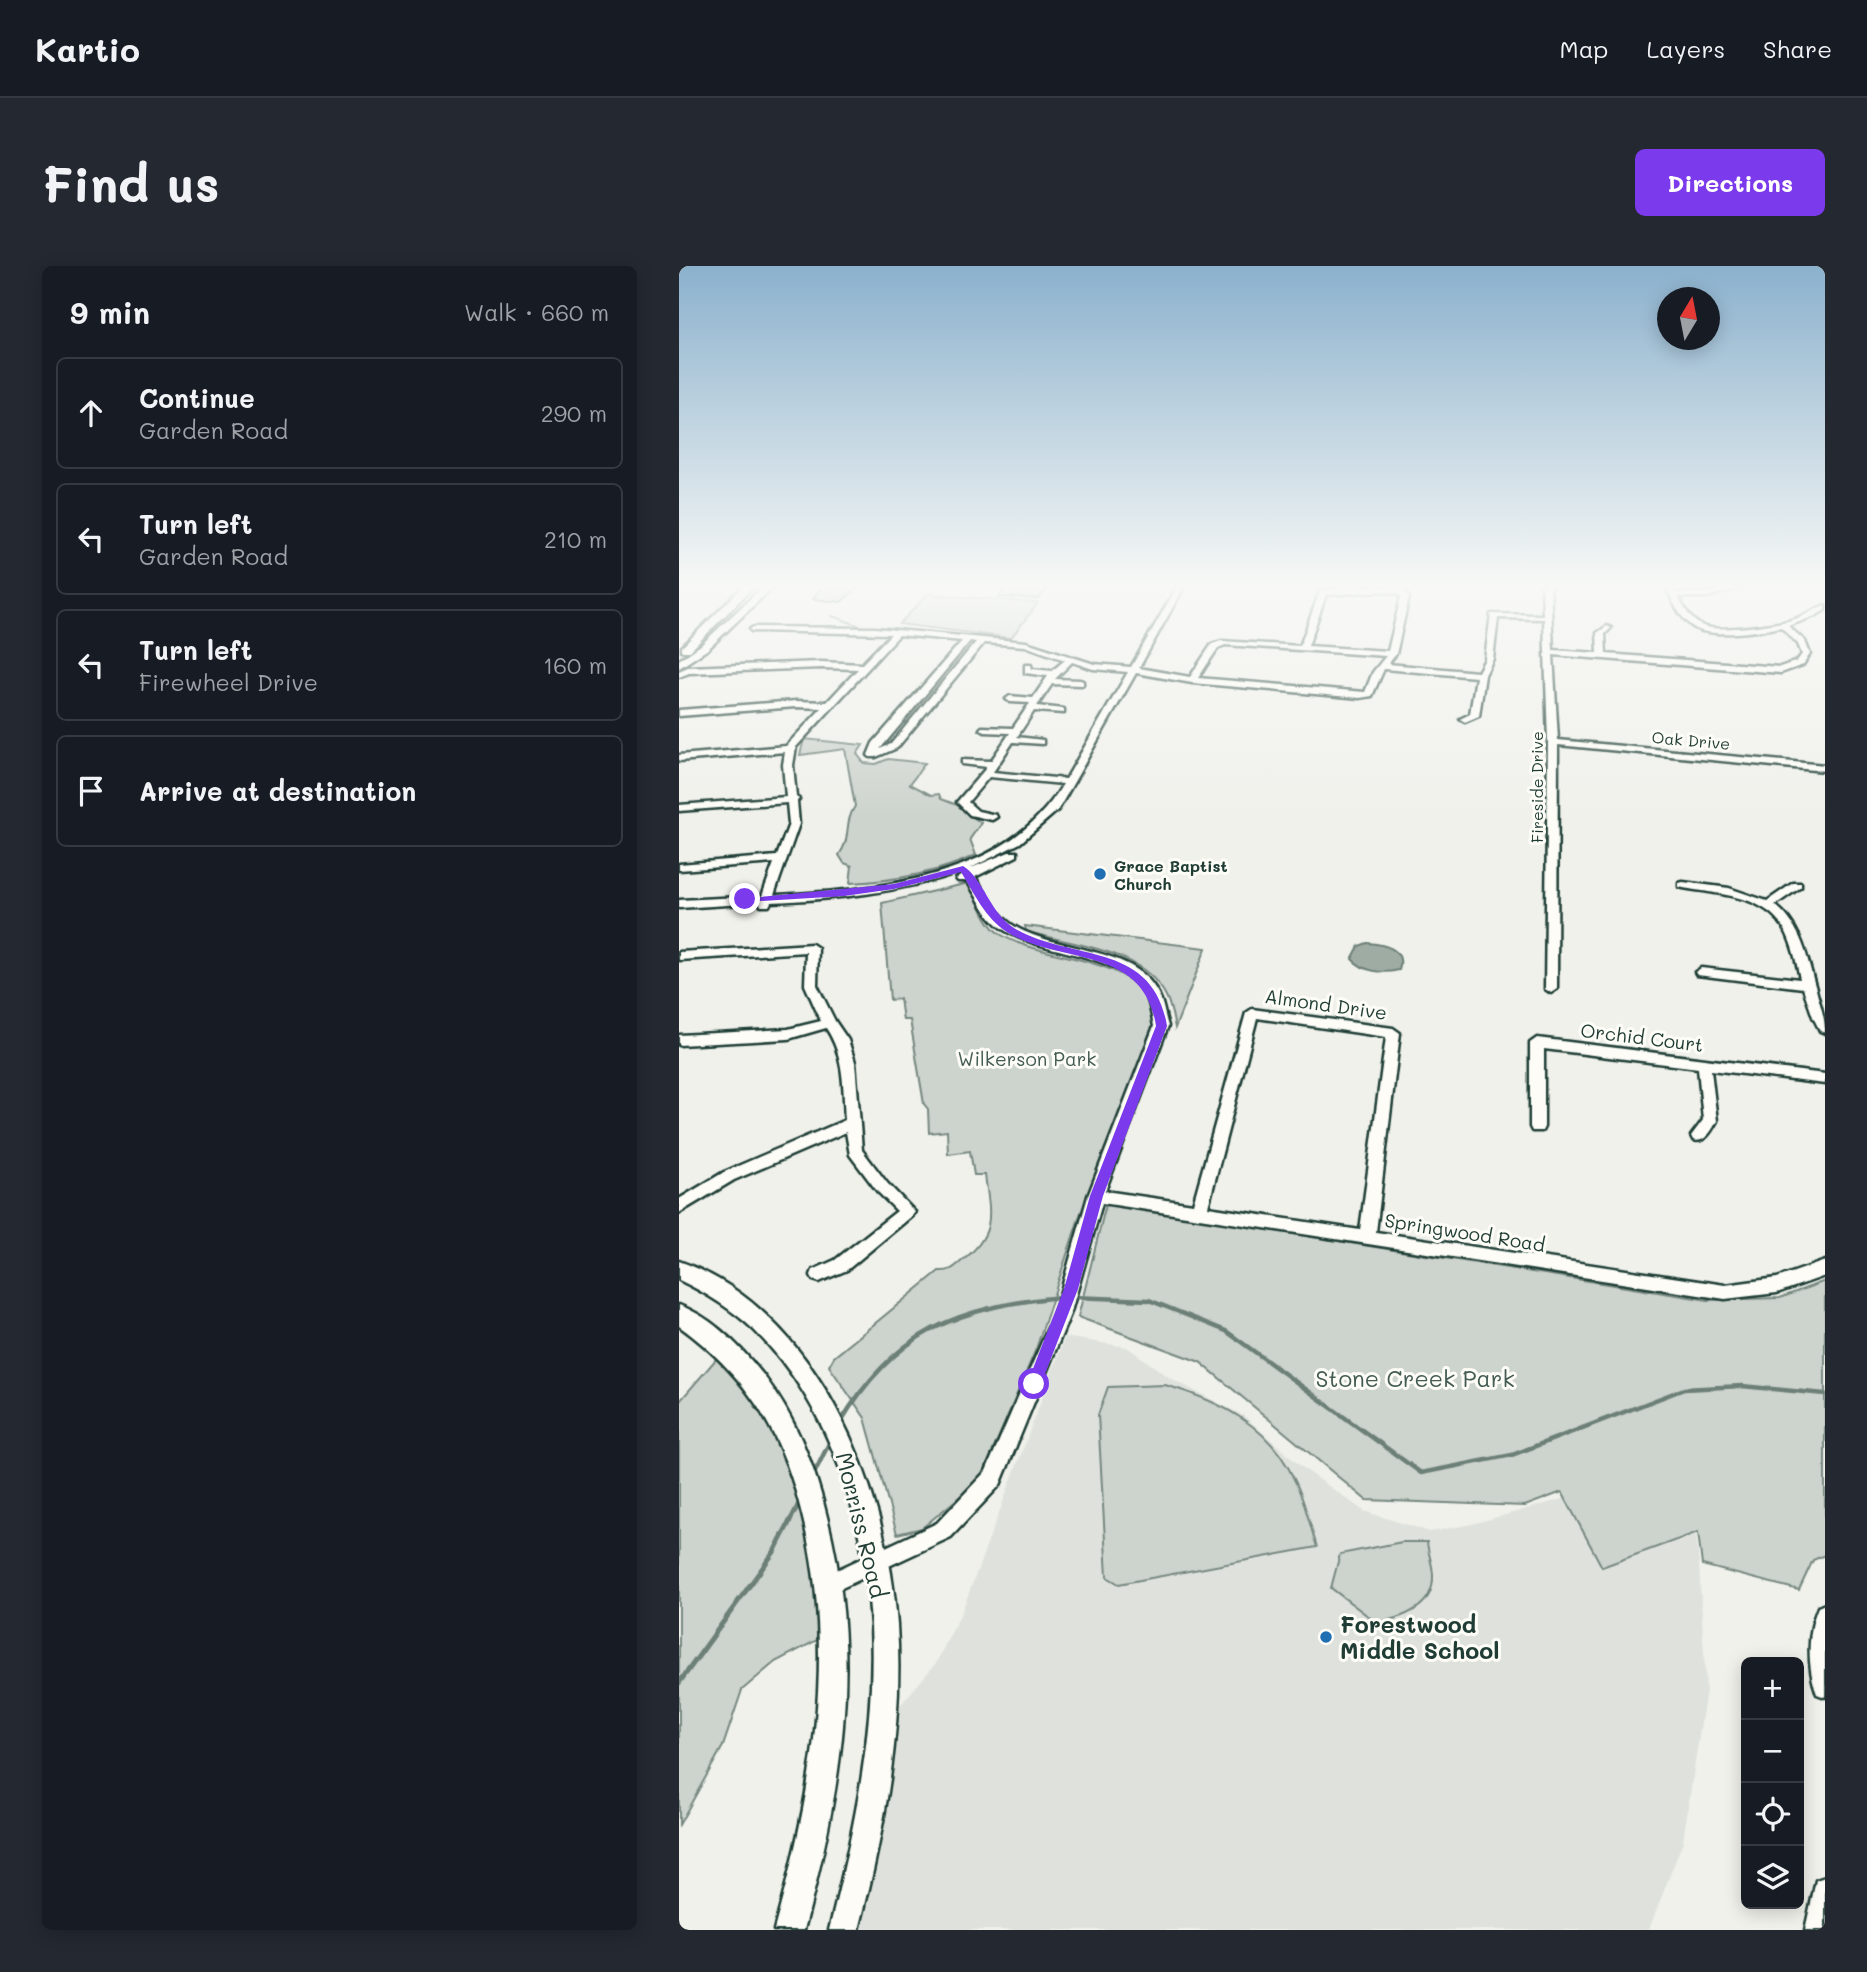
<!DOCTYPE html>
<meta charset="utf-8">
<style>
:root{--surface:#171b24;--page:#242831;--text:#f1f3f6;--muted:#9ea1a6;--line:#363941;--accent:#7c3aed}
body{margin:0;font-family:Mali,sans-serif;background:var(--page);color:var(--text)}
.controls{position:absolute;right:21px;bottom:21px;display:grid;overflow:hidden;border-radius:10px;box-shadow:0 4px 18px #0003}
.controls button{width:63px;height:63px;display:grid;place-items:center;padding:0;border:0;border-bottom:2px solid var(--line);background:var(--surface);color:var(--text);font:35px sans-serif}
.compass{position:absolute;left:978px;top:21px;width:63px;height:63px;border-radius:50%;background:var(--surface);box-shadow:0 4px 18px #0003;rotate:10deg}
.stop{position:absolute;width:21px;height:21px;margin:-16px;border:5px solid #7c3aed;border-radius:50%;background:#fff}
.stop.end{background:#7c3aed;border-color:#fff;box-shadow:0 2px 7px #0008}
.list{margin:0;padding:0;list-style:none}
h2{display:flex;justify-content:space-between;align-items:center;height:91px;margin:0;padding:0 28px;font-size:30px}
h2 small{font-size:23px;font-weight:400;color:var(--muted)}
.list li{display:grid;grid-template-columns:46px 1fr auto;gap:21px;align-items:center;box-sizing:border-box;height:112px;margin:0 14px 14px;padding:0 14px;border:2px solid var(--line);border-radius:10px}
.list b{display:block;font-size:26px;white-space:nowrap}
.list p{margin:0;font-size:23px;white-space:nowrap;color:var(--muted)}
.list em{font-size:23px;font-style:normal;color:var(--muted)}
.icon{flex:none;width:38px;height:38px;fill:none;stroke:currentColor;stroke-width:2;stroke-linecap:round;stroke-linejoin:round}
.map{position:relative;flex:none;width:1146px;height:1664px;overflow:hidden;border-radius:10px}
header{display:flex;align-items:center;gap:42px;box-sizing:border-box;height:98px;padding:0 35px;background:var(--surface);border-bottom:2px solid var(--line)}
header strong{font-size:33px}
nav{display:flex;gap:38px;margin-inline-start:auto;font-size:24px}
.intro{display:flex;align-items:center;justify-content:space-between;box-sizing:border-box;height:168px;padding:0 42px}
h1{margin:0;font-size:49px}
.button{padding:18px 32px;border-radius:10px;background:var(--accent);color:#fff;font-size:24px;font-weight:700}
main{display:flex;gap:42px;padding:0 42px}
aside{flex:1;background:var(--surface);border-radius:10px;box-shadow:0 4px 18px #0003}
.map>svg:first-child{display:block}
.built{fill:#dfe2dc}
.green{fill:#cdd3cd;stroke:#768880;stroke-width:2}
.water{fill:#9faca4;stroke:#6c8077;stroke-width:2}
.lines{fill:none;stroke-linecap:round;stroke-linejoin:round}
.stream-far2{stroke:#6c8077;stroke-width:2}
.stream-far1{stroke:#6c8077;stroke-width:4.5}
.stream{stroke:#6c8077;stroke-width:5}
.building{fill:#b6bfb8;stroke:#1f3d34;stroke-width:2}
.minor-casing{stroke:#1f3d34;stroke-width:5}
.major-casing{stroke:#1f3d34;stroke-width:5}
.minor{fill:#fdfcf7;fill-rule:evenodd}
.major{fill:#fdfcf7;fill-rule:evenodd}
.route{fill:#7c3aed}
.poi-dot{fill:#1f6fb2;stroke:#fdfcf7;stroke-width:2.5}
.labels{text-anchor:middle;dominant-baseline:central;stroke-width:6;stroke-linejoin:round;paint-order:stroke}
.far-street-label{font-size:16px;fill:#1f3d34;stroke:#fdfcf7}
.far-poi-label{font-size:16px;font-weight:bold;fill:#1f3d34;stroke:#fdfcf7;text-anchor:start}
.street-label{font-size:19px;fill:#1f3d34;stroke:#fdfcf7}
.park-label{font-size:19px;fill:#425b53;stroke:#fdfcf7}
.near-park-label{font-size:23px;fill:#425b53;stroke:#fdfcf7}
.near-street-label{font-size:23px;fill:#1f3d34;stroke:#fdfcf7}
.near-poi-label{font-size:23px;font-weight:bold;fill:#1f3d34;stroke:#fdfcf7;text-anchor:start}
</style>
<header>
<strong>Kartio</strong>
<nav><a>Map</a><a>Layers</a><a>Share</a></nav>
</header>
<div class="intro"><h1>Find us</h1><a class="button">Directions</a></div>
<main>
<aside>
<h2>9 min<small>Walk · 660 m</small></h2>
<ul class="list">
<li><svg class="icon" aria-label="ahead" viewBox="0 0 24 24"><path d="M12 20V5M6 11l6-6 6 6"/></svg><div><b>Continue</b><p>Garden Road</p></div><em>290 m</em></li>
<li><svg class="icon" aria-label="left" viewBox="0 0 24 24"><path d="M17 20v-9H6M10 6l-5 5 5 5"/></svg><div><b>Turn left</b><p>Garden Road</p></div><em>210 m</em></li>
<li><svg class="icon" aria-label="left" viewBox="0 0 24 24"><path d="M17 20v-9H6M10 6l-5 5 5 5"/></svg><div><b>Turn left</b><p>Firewheel Drive</p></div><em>160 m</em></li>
<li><svg class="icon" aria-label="arrive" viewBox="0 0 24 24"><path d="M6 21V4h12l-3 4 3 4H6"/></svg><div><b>Arrive at destination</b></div></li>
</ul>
</aside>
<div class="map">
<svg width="1146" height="1664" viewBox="0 0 1146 1664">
<rect width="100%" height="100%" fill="#f0f1eb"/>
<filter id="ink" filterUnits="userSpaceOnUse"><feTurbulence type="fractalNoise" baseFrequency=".0143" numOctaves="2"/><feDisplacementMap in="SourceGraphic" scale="14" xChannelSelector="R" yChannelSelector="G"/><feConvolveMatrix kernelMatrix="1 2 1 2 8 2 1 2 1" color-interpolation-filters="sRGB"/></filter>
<g filter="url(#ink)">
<g class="built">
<path d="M 0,319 L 65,319 L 43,340 L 0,343 Z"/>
<path d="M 374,319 L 495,319 L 487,333 L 367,333 Z"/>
<path d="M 386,1071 L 448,1081 L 491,1112 L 565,1150 L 623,1201 L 685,1245 L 751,1266 L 793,1258 L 898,1229 L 1009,1186 L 1020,1297 L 1027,1425 L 1004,1575 L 970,1664 L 176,1664 L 218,1443 L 257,1397 L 283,1345 Z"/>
</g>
<g class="green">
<path d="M 249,328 L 359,337 L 332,372 L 220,358 Z"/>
<path d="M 125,473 L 184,479 L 178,488 L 185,497 L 197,498 L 209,493 L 246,497 L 231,518 L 252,529 L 260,528 L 262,533 L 278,539 L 302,557 L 291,573 L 297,589 C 257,608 215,615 171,617 L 173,600 L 165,597 L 160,589 C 173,571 164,559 176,540 L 166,483 L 121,489 Z"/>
<path d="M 290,617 C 298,632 306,658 321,668 C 362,695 453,687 472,742 C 476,753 472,769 470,780 L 401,949 L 357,1083 L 302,1213 L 243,1262 L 218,1268 L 186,1152 L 150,1100 L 155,1091 L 260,1005 C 271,1006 276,1001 284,994 C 318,967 311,948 306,909 L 295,909 L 291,885 L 269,888 L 268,865 L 250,867 L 249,843 L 245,838 L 231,754 L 224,754 L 221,733 L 211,734 L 203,637 Z"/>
<path d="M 346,660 L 527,682 L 496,762 C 494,752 492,740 487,730 C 462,681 393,680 347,665 Z"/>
<path d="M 427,938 L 1029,1034 L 1101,1032 L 1146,1015 L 1146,1289 L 1134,1294 L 1120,1324 L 1023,1299 L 1019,1266 L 923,1301 L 883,1226 L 846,1240 L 687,1234 L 521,1096 L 399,1051 Z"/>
<path d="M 38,1092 C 118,1168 130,1267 144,1371 L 96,1396 L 63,1424 L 44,1480 L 0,1559 L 0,1136 Z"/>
<path d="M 486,1119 C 541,1135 591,1159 616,1215 C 626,1235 631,1260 638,1281 L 440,1318 L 428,1311 L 419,1149 L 429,1121 Z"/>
<path d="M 723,1276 L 748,1276 C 749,1287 754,1299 754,1310 C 755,1342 723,1352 698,1357 L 652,1322 L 661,1288 Z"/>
</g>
<path class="water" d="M 688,677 C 704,678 727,682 720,704 C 703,708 685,706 673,693 L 680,680 Z"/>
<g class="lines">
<path class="stream-far2" d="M 153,350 L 179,359"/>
<g class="stream-far1">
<path d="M 393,1031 L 470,1034 L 547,1065 L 742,1207 L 833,1189 L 1005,1123 L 1063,1120 L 1146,1128"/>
<path d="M 161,1157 C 216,1065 278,1041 382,1031"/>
<path d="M 134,1210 L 152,1173"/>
<path d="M 111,1255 L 122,1233"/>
</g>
<path class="stream" d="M 0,1417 L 95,1286 L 112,1253"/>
</g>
<g class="building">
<path d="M 144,319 L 182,319 L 162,336 L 134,333 Z"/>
<path d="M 329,319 L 371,319 L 360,333 L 320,331 Z"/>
</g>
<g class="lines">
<defs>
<g id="minor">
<path d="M 499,319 L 506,319 L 460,402 L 511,411 L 533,378 L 542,375 L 621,380 L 641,325 C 670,320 698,318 726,324 L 730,331 L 717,388 L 709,398 L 799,406 L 806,393 L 812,348 L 864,349 L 863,319 L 871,319 L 874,384 L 919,387 L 918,367 L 928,360 L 932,362 L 926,368 L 927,388 L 1101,401 L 1118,395 L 1123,388 L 1119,378 L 1102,361 C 1081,365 1031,373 1014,361 C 1000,351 993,334 986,319 L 993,319 L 997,327 L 1028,327 L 1057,319 L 1071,319 L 1028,331 L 999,331 C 1005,342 1012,355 1024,360 C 1040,367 1100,358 1116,353 C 1127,349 1136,343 1146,339 L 1146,344 L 1136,350 L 1109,360 L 1126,375 L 1131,388 L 1124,399 L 1102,407 L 874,389 L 879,474 L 1146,499 L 1146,505 L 879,479 L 878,723 L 872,727 L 866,723 L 869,476 L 865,353 L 819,352 L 814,393 L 806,409 L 800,450 L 786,456 L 781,453 L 791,448 L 797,411 L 705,403 L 693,430 L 681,432 L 513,417 L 457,407 L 379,544 L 341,577 L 290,603 L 330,586 L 338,586 L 338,590 L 296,611 C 307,627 316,646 332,658 C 376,688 461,677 482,734 C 485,742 486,751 489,760 L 426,925 L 514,938 L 567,747 L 573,743 L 714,762 L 721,767 L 697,966 L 1046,1019 L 1098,1012 L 1146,995 L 1146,1010 L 1098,1027 L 1046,1033 L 423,937 L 392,1046 L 321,1219 L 272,1271 L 152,1327 L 145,1324 L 142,1317 L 145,1310 L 258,1257 L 307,1205 L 376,1046 L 409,930 L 475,760 C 473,752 472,742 469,734 C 450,686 367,690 327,665 C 308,654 300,633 288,615 L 279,615 L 277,613 L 283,609 L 281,606 C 220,627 157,633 92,636 L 90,640 L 82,640 L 81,637 L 0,642 L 0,634 L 83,630 L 95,597 L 0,604 L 0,598 L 98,590 L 110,558 L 108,537 L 0,545 L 0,539 L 107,531 L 104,499 L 106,486 L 0,495 L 0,489 L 107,480 L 143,442 L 117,441 L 0,450 L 0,444 L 117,435 L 148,436 L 179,403 L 142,402 L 10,407 L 0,411 L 0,405 L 9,401 L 142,396 L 183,398 L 212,368 L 72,365 L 71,363 L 75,361 L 196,362 L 347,376 L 415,398 L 452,401 ZM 703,325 L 720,328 L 722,331 L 709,385 L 629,380 L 647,329 ZM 220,369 L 283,375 L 194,477 L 189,489 L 191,491 L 197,491 L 218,482 L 305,377 L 346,380 L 386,394 L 373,405 L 353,403 L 352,399 L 346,399 L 346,407 L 369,410 L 354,432 L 331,430 L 327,433 L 331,436 L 351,437 L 334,462 L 303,461 L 301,463 L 306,466 L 331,467 L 312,495 L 283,494 L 283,498 L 308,501 L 278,536 L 291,549 L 313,554 L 318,551 L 317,549 L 299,545 L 289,536 L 310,511 L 384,518 C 327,615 195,624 95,629 L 120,558 L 118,535 L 120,533 L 117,531 L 114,499 L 117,481 ZM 291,375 L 297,376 L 212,478 L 201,483 ZM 546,379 L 707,390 L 694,406 L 686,426 L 519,412 L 539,382 ZM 393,396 L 414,403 L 449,406 L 387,513 L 314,506 L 334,476 L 364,478 L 364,474 L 338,471 L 355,445 L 385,447 L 385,443 L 358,440 L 373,418 L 404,419 L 404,415 L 401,414 L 376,413 ZM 578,752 L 707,771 L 681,964 L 529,941 Z"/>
<path d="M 1004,616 L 1050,622 L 1088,635 L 1114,617 L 1122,617 L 1122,621 L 1096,639 C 1123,660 1128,692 1137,723 C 1141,740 1146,749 1146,767 L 1141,765 L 1134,751 L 1124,722 L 1018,709 L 1016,706 L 1022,702 L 1121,713 C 1118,698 1114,680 1107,666 C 1087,627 1037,629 1000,621 L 1000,617 Z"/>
<path d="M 133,678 L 139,682 L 138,719 L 156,755 L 169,774 L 176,796 L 183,884 L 208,917 L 236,946 L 233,950 L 168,1004 L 140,1016 L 134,1014 L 132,1009 L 134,1004 L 156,994 L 218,945 L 198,925 L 171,889 L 167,866 L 55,914 L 0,947 L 0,933 L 45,906 L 166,854 C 164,822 166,790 147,762 L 109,773 L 0,779 L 0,769 L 109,763 L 142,755 L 126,719 L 127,686 L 0,694 L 0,686 Z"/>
<path d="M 858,772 L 1146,808 L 1146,818 L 1032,804 L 1038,855 C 1033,864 1026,878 1014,874 L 1012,870 L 1024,854 L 1019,802 L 865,783 L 865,861 L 863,865 L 853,865 L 851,861 L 851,777 Z"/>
<path d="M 1146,1338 L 1146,1431 L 1138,1428 C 1128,1402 1128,1366 1139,1341 Z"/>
<path d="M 1146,1611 L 1146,1664 L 1126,1664 L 1137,1614 Z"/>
</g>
<g id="major">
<path d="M 66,319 L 76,319 L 11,385 L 3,385 L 3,381 Z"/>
<path d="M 86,319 L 96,319 L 29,383 L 0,402 L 0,394 L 22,379 Z"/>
<path d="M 0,995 C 140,1045 209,1222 218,1359 C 225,1461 205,1565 180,1664 L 150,1664 C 175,1566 197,1462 192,1360 C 187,1256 151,1138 75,1064 C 53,1043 27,1027 0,1014 Z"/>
<path d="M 0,1039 C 33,1051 64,1083 85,1110 C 117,1152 137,1203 149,1255 C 184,1397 162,1525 125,1664 L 95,1664 C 132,1531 157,1398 126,1261 C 107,1174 73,1113 0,1060 Z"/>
</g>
</defs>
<use href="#minor" class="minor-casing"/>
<use href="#major" class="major-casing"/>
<use href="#minor" class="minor"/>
<use href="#major" class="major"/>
</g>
</g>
<linearGradient id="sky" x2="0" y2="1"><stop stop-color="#8bb1cd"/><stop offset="0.58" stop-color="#f8f9f6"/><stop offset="1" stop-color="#f8f9f6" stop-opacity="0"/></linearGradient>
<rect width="1146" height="552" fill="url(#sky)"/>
<path class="route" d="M 284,600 C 304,612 311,647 335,662 C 392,696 474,674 488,760 L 424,930 L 399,1023 L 362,1118 L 355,1125 L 348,1118 L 385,1023 L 411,930 L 477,760 C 465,679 381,699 328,666 C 306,652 295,627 282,606 L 215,623 L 165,630 L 66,636 L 61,633 L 215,618 Z"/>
<g class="poi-dot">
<circle cx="421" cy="608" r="7"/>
<circle cx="647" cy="1371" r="7"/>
</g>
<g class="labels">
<g class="far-street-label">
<text transform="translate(1012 474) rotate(5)">Oak Drive</text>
<text transform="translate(857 521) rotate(-90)">Fireside Drive</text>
</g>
<g class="far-poi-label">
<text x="435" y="599">Grace Baptist<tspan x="435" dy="18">Church</tspan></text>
</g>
<g class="street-label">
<text transform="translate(647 738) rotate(8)">Almond Drive</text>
<text transform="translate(963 771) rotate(7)">Orchid Court</text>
<text transform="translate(786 966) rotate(9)">Springwood Road</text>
</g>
<g class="park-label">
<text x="348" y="792">Wilkerson Park</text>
</g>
<g class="near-park-label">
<text x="736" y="1112">Stone Creek Park</text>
</g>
<g class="near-street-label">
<text transform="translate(183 1259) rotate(76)">Morriss Road</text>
</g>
<g class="near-poi-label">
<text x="661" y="1358">Forestwood<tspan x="661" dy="26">Middle School</tspan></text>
</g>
</g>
</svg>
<div class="controls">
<button>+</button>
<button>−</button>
<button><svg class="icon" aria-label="locate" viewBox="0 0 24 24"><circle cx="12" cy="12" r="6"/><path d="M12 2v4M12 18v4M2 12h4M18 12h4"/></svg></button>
<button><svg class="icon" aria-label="layers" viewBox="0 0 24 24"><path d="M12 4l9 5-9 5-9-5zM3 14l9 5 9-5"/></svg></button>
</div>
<svg class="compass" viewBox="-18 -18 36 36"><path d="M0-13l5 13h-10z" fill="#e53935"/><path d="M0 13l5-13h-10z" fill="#9ea1a6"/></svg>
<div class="stop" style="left:355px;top:1118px"></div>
<div class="stop end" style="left:66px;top:633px"></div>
</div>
</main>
